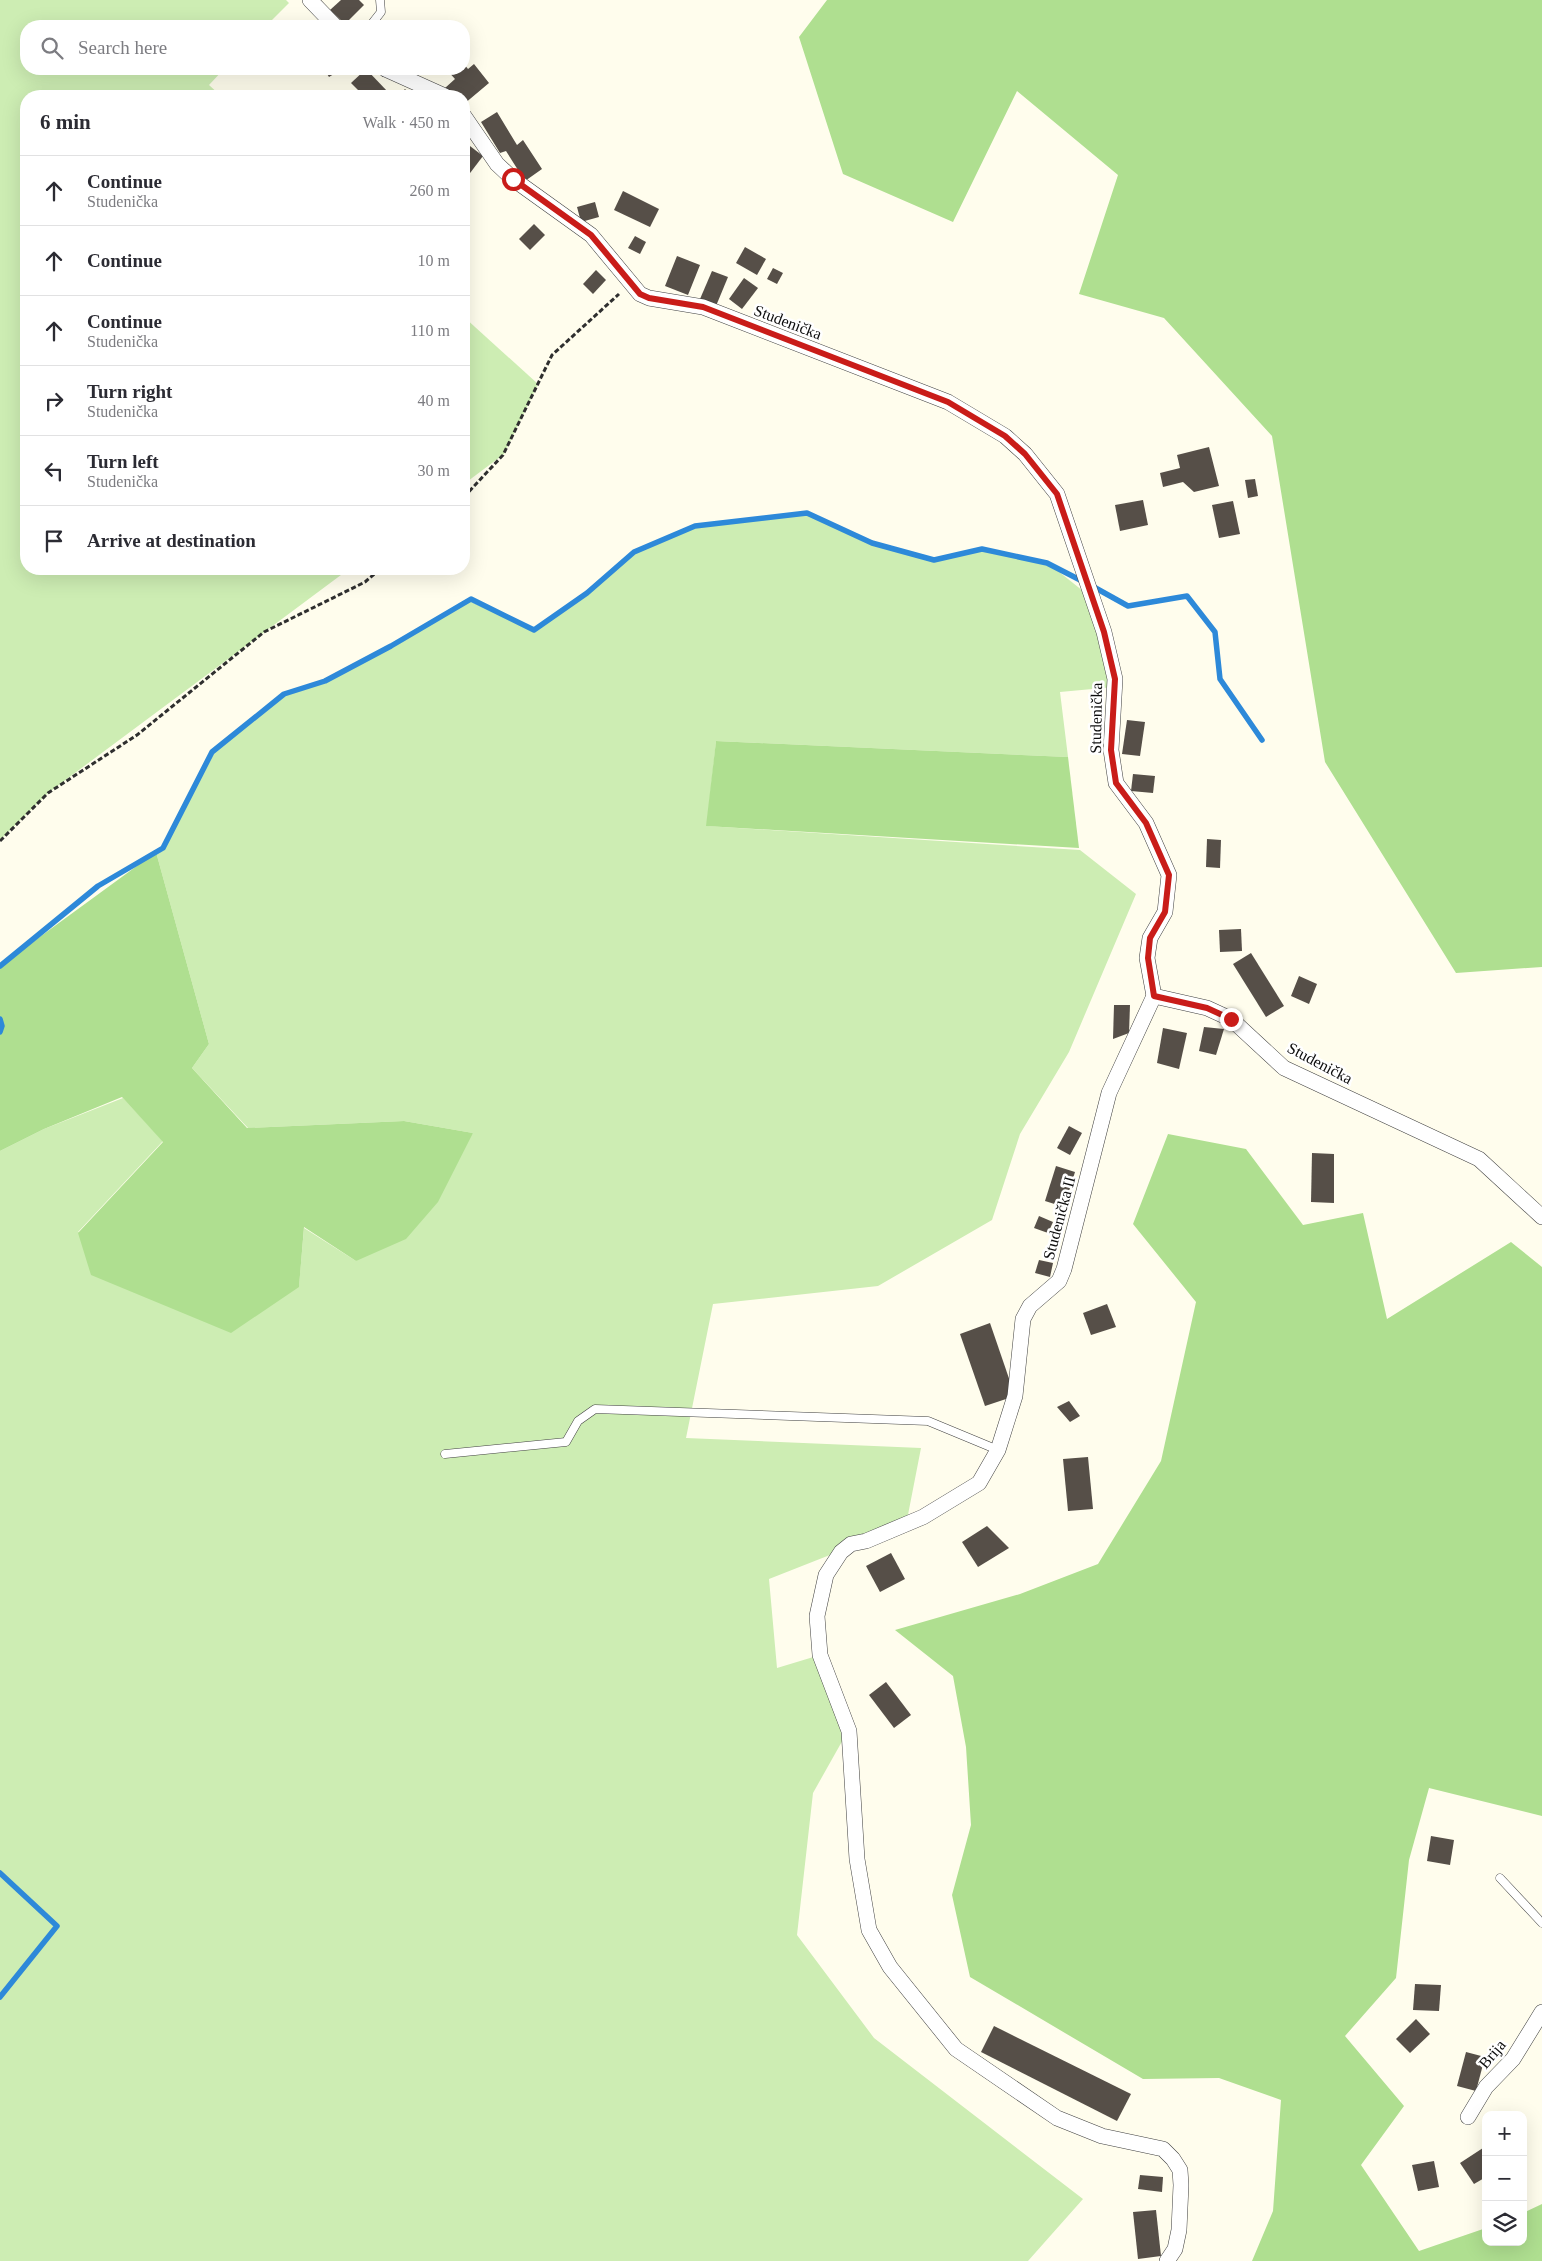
<!DOCTYPE html>
<meta charset="utf-8">
<style>
:root{--surface:#fff;--page:#f2f2f3;--text:#2b2b33;--muted:#7c7c81;--line:#e1e1e2}
body{margin:0;font-family:"Times New Roman",serif;background:var(--page);color:var(--text)}
.controls{position:absolute;right:15px;bottom:15px;display:grid;overflow:hidden;border-radius:10px;box-shadow:0 5px 20px #0002}
.controls button{width:45px;height:45px;display:grid;place-items:center;padding:0;border:0;border-bottom:1px solid var(--line);background:var(--surface);color:var(--text);font:25px sans-serif}
.stop{position:absolute;width:15px;height:15px;margin:-11px;border:4px solid #c91c19;border-radius:50%;background:#fff}
.stop.end{background:#c91c19;border-color:#fff;box-shadow:0 1px 5px #0008}
.list{margin:0;padding:0;list-style:none}
h2{display:flex;justify-content:space-between;align-items:center;height:65px;margin:0;padding:0 20px;font-size:21px}
h2 small{font-size:16px;font-weight:400;color:var(--muted)}
.list li{display:grid;grid-template-columns:32px 1fr auto;gap:15px;align-items:center;box-sizing:border-box;height:70px;padding:0 20px;border-top:1px solid var(--line)}
.list b{display:block;font-size:19px;white-space:nowrap}
.list p{margin:0;font-size:16px;white-space:nowrap;color:var(--muted)}
.list em{font-size:16px;font-style:normal;color:var(--muted)}
.icon{flex:none;width:28px;height:28px;fill:none;stroke:currentColor;stroke-width:2;stroke-linecap:round;stroke-linejoin:round}
.map{position:relative;flex:none;width:1542px;height:2261px;overflow:hidden}
.search{position:absolute;background:var(--surface);box-shadow:0 5px 20px #0002;left:20px;top:20px;width:450px;height:55px;display:flex;align-items:center;gap:12px;box-sizing:border-box;padding:0 18px;border-radius:20px;color:var(--muted);font-size:19px}
.panel{position:absolute;background:var(--surface);box-shadow:0 5px 20px #0002;left:20px;top:90px;width:450px;height:485px;border-radius:20px}
.map>svg:first-child{display:block}
.green{fill:#cdedb3}
.forest{fill:#afdf90}
.lines{fill:none;stroke-linecap:round;stroke-linejoin:round}
.stream{stroke:#2d89d9;stroke-width:5.5}
.building{fill:#564f48}
.lane-casing{stroke:#404040;stroke-width:9}
.street-casing{stroke:#404040;stroke-width:16}
.path{stroke:#2f2f2f;stroke-width:3;stroke-dasharray:5 2.5;stroke-linecap:butt}
.lane{stroke:#fff;stroke-width:8}
.street{stroke:#fff;stroke-width:15}
.route{stroke:#c91c19;stroke-width:6}
.labels{text-anchor:middle;dominant-baseline:central;stroke-width:5;stroke-linejoin:round;paint-order:stroke}
.street-label{font-size:16px;fill:#0d0d0d;stroke:#fff}
</style>
<div class="map">
<svg width="1542" height="2261" viewBox="0 0 1542 2261">
<rect width="100%" height="100%" fill="#fffded"/>
<g class="green">
<path d="M 0,0 L 286,0 L 289,3 L 266,26 L 26,26 L 26,69 L 224,69 L 209,85 L 221,96 L 26,96 L 26,569 L 349,569 L 48,793 L 0,840 Z"/>
<path d="M 464,317 L 538,384 L 504,454 L 464,484 Z"/>
<path d="M 807,513 L 863,539 L 934,560 L 982,549 L 1048,563 L 1093,599 L 1114,687 L 1060,692 L 1068,757 L 716,741 L 707,826 L 1080,850 L 1136,894 L 1069,1052 L 1020,1134 L 992,1220 L 878,1286 L 713,1304 L 686,1438 L 921,1448 L 906,1525 L 769,1579 L 777,1668 L 820,1655 L 849,1729 L 813,1793 L 797,1935 L 874,2038 L 1083,2199 L 1028,2261 L 0,2261 L 0,1151 L 44,1129 L 123,1098 L 163,1141 L 78,1232 L 299,1286 L 304,1228 L 356,1261 L 473,1133 L 404,1121 L 248,1128 L 192,1068 L 209,1044 L 156,852 L 164,844 L 209,757 L 284,694 L 308,687 L 394,644 L 469,601 L 534,630 L 592,588 L 634,552 L 695,526 Z"/>
</g>
<g class="forest">
<path d="M 827,0 L 1542,0 L 1542,967 L 1456,973 L 1325,762 L 1272,436 L 1164,318 L 1079,294 L 1118,175 L 1017,91 L 953,222 L 843,174 L 799,37 Z"/>
<path d="M 716,741 L 1068,757 L 1079,848 L 706,826 Z"/>
<path d="M 156,852 L 209,1044 L 192,1068 L 247,1128 L 404,1121 L 473,1133 L 438,1202 L 406,1239 L 356,1261 L 304,1227 L 299,1287 L 231,1333 L 91,1275 L 78,1233 L 163,1142 L 122,1097 L 44,1129 L 0,1151 L 0,966 Z"/>
<path d="M 1168,1134 L 1246,1149 L 1303,1225 L 1363,1213 L 1387,1319 L 1511,1242 L 1542,1267 L 1542,1816 L 1429,1788 L 1409,1860 L 1396,1978 L 1345,2036 L 1404,2106 L 1361,2165 L 1419,2251 L 1486,2228 L 1486,2242 L 1523,2242 L 1523,2213 L 1542,2204 L 1542,2261 L 1252,2261 L 1273,2211 L 1281,2100 L 1219,2078 L 1143,2079 L 970,1977 L 952,1895 L 971,1825 L 966,1747 L 953,1676 L 895,1630 L 1020,1594 L 1098,1564 L 1161,1461 L 1196,1302 L 1133,1224 Z"/>
</g>
<g class="lines">
<g class="stream">
<path d="M 1092,586 L 1128,606 L 1187,596 L 1215,632 L 1220,679 L 1262,740"/>
<path d="M 0,966 L 98,886 L 163,848 L 212,752 L 284,694 L 325,681 L 391,646 L 471,599 L 534,630 L 587,593 L 634,552 L 695,526 L 807,513 L 872,543 L 934,560 L 982,549 L 1047,563 L 1084,582"/>
<path d="M 0,1019 L 2,1026 L 0,1032"/>
<path d="M 0,1873 L 57,1926 L 0,1997"/>
</g>
</g>
<g class="building">
<path d="M 341,0 L 359,0 L 364,5 L 345,24 L 330,10 Z"/>
<path d="M 464,64 L 468,69 L 474,64 L 489,83 L 464,104 L 464,96 L 452,96 L 445,88 L 455,79 L 446,69 L 464,69 Z"/>
<path d="M 324,69 L 342,69 L 329,77 Z"/>
<path d="M 366,69 L 388,92 L 384,96 L 364,96 L 351,83 Z"/>
<path d="M 405,89 L 412,96 L 398,96 Z"/>
<path d="M 497,112 L 517,145 L 523,140 L 542,169 L 525,181 L 506,151 L 500,153 L 481,122 Z"/>
<path d="M 466,143 L 483,156 L 464,181 L 464,146 Z"/>
<path d="M 623,191 L 659,209 L 650,227 L 614,210 Z"/>
<path d="M 595,202 L 599,217 L 581,222 L 577,207 Z"/>
<path d="M 534,224 L 545,235 L 530,250 L 519,239 Z"/>
<path d="M 635,236 L 646,242 L 640,254 L 628,248 Z"/>
<path d="M 745,247 L 766,259 L 757,275 L 736,263 Z"/>
<path d="M 677,256 L 700,265 L 688,295 L 665,286 Z"/>
<path d="M 773,268 L 783,273 L 777,284 L 767,279 Z"/>
<path d="M 596,270 L 606,280 L 593,294 L 583,284 Z"/>
<path d="M 712,271 L 728,277 L 716,306 L 700,299 Z"/>
<path d="M 744,278 L 758,288 L 742,309 L 729,299 Z"/>
<path d="M 1209,447 L 1219,486 L 1194,492 L 1183,482 L 1163,487 L 1160,473 L 1180,468 L 1177,455 Z"/>
<path d="M 1255,479 L 1258,496 L 1248,498 L 1245,480 Z"/>
<path d="M 1143,500 L 1148,525 L 1120,531 L 1115,505 Z"/>
<path d="M 1233,501 L 1240,534 L 1219,538 L 1212,505 Z"/>
<path d="M 1127,720 L 1145,722 L 1140,756 L 1122,754 Z"/>
<path d="M 1133,774 L 1155,776 L 1153,793 L 1131,791 Z"/>
<path d="M 1207,839 L 1221,840 L 1220,868 L 1206,867 Z"/>
<path d="M 1241,929 L 1242,951 L 1220,952 L 1219,930 Z"/>
<path d="M 1251,953 L 1284,1006 L 1266,1017 L 1233,964 Z"/>
<path d="M 1299,976 L 1317,984 L 1309,1004 L 1291,996 Z"/>
<path d="M 1114,1005 L 1130,1005 L 1129,1033 L 1113,1039 Z"/>
<path d="M 1204,1027 L 1224,1029 L 1216,1055 L 1199,1051 Z"/>
<path d="M 1163,1028 L 1187,1033 L 1179,1069 L 1157,1063 Z"/>
<path d="M 1069,1126 L 1082,1133 L 1070,1155 L 1057,1148 Z"/>
<path d="M 1312,1153 L 1334,1154 L 1334,1203 L 1311,1202 Z"/>
<path d="M 1056,1166 L 1075,1172 L 1064,1207 L 1045,1201 Z"/>
<path d="M 1039,1216 L 1053,1222 L 1048,1233 L 1034,1228 Z"/>
<path d="M 1039,1260 L 1053,1263 L 1050,1277 L 1035,1273 Z"/>
<path d="M 1107,1304 L 1116,1327 L 1091,1335 L 1083,1313 Z"/>
<path d="M 990,1323 L 1015,1396 L 985,1406 L 960,1334 Z"/>
<path d="M 1069,1401 L 1080,1416 L 1070,1422 L 1057,1407 Z"/>
<path d="M 1088,1457 L 1093,1509 L 1068,1511 L 1063,1459 Z"/>
<path d="M 987,1526 L 1009,1548 L 978,1567 L 962,1542 Z"/>
<path d="M 891,1553 L 905,1579 L 880,1592 L 866,1566 Z"/>
<path d="M 886,1682 L 911,1715 L 894,1728 L 869,1695 Z"/>
<path d="M 1431,1836 L 1454,1840 L 1450,1865 L 1427,1861 Z"/>
<path d="M 1415,1984 L 1441,1985 L 1439,2011 L 1413,2010 Z"/>
<path d="M 1416,2019 L 1430,2034 L 1410,2053 L 1396,2039 Z"/>
<path d="M 994,2026 L 1131,2094 L 1117,2121 L 981,2052 Z"/>
<path d="M 1466,2052 L 1485,2057 L 1476,2091 L 1457,2086 Z"/>
<path d="M 1486,2146 L 1486,2177 L 1474,2184 L 1460,2163 Z"/>
<path d="M 1434,2161 L 1439,2187 L 1418,2191 L 1412,2165 Z"/>
<path d="M 1140,2175 L 1163,2177 L 1162,2192 L 1138,2189 Z"/>
<path d="M 1156,2210 L 1161,2256 L 1138,2259 L 1133,2212 Z"/>
</g>
<g class="lines">
<defs>
<g id="lane">
<path d="M 370,26 L 381,12 L 380,0"/>
<path d="M 445,1454 L 566,1442 L 578,1421 L 595,1409 L 928,1421 L 998,1450"/>
<path d="M 1500,1878 L 1542,1923"/>
</g>
<g id="street">
<path d="M 310,0 L 335,26"/>
<path d="M 385,69 L 445,96"/>
<path d="M 464,116 L 497,164 L 513,179 L 591,235 L 640,294 L 649,298 L 703,307 L 948,402 L 1005,436 L 1025,454 L 1057,494 L 1104,632 L 1115,679 L 1111,750 L 1116,783 L 1146,823 L 1169,875 L 1165,912 L 1150,938 L 1147,958 L 1154,996 L 1207,1008 L 1231,1019 L 1284,1068 L 1479,1159 L 1542,1217"/>
<path d="M 1154,996 L 1109,1093 L 1064,1269 L 1059,1281 L 1030,1306 L 1023,1319 L 1015,1396 L 998,1450 L 979,1483 L 923,1517 L 866,1541 L 851,1544 L 841,1552 L 826,1575 L 817,1616 L 820,1655 L 849,1731 L 857,1859 L 869,1930 L 890,1967 L 956,2049 L 1057,2118 L 1102,2136 L 1163,2149 L 1173,2159 L 1180,2170 L 1181,2185 L 1179,2230 L 1175,2249 L 1167,2261"/>
<path d="M 1468,2117 L 1486,2087 L 1513,2059 L 1542,2012"/>
</g>
</defs>
<use href="#lane" class="lane-casing"/>
<use href="#street" class="street-casing"/>
<g class="path">
<path d="M 464,497 L 503,455 L 552,355 L 619,294"/>
<path d="M 0,841 L 48,793 L 137,735 L 264,632 L 365,582 L 380,569"/>
</g>
<use href="#lane" class="lane"/>
<use href="#street" class="street"/>
</g>
<g class="lines">
<path class="route" d="M 513,179 L 591,235 L 640,294 L 649,298 L 703,307 L 948,402 L 1005,436 L 1025,454 L 1057,494 L 1104,632 L 1115,679 L 1111,750 L 1116,783 L 1146,823 L 1169,875 L 1165,912 L 1150,938 L 1148,958 L 1154,996 L 1207,1008 L 1231,1019"/>
</g>
<g class="labels">
<g class="street-label">
<text transform="translate(788 322) rotate(21)">Studenička</text>
<text transform="translate(1096 718) rotate(-89)">Studenička</text>
<text transform="translate(1320 1063) rotate(28)">Studenička</text>
<text transform="translate(1059 1218) rotate(-75)">Studenička II</text>
<text transform="translate(1492 2054) rotate(-50)">Brija</text>
</g>
</g>
</svg>
<div class="controls">
<button>+</button>
<button>−</button>
<button><svg class="icon" aria-label="layers" viewBox="0 0 24 24"><path d="M12 4l9 5-9 5-9-5zM3 14l9 5 9-5"/></svg></button>
</div>
<div class="stop" style="left:513px;top:179px"></div>
<div class="stop end" style="left:1231px;top:1019px"></div>
<div class="search"><svg class="icon" aria-label="search" viewBox="0 0 24 24"><circle cx="10" cy="10" r="6"/><path d="M15 15l6 6"/></svg>Search here</div>
<section class="panel">
<h2>6 min<small>Walk · 450 m</small></h2>
<ul class="list">
<li><svg class="icon" aria-label="ahead" viewBox="0 0 24 24"><path d="M12 20V5M6 11l6-6 6 6"/></svg><div><b>Continue</b><p>Studenička</p></div><em>260 m</em></li>
<li><svg class="icon" aria-label="ahead" viewBox="0 0 24 24"><path d="M12 20V5M6 11l6-6 6 6"/></svg><div><b>Continue</b></div><em>10 m</em></li>
<li><svg class="icon" aria-label="ahead" viewBox="0 0 24 24"><path d="M12 20V5M6 11l6-6 6 6"/></svg><div><b>Continue</b><p>Studenička</p></div><em>110 m</em></li>
<li><svg class="icon" aria-label="right" viewBox="0 0 24 24"><path d="M7 20v-9h11M14 6l5 5-5 5"/></svg><div><b>Turn right</b><p>Studenička</p></div><em>40 m</em></li>
<li><svg class="icon" aria-label="left" viewBox="0 0 24 24"><path d="M17 20v-9H6M10 6l-5 5 5 5"/></svg><div><b>Turn left</b><p>Studenička</p></div><em>30 m</em></li>
<li><svg class="icon" aria-label="arrive" viewBox="0 0 24 24"><path d="M6 21V4h12l-3 4 3 4H6"/></svg><div><b>Arrive at destination</b></div></li>
</ul>
</section>
</div>
